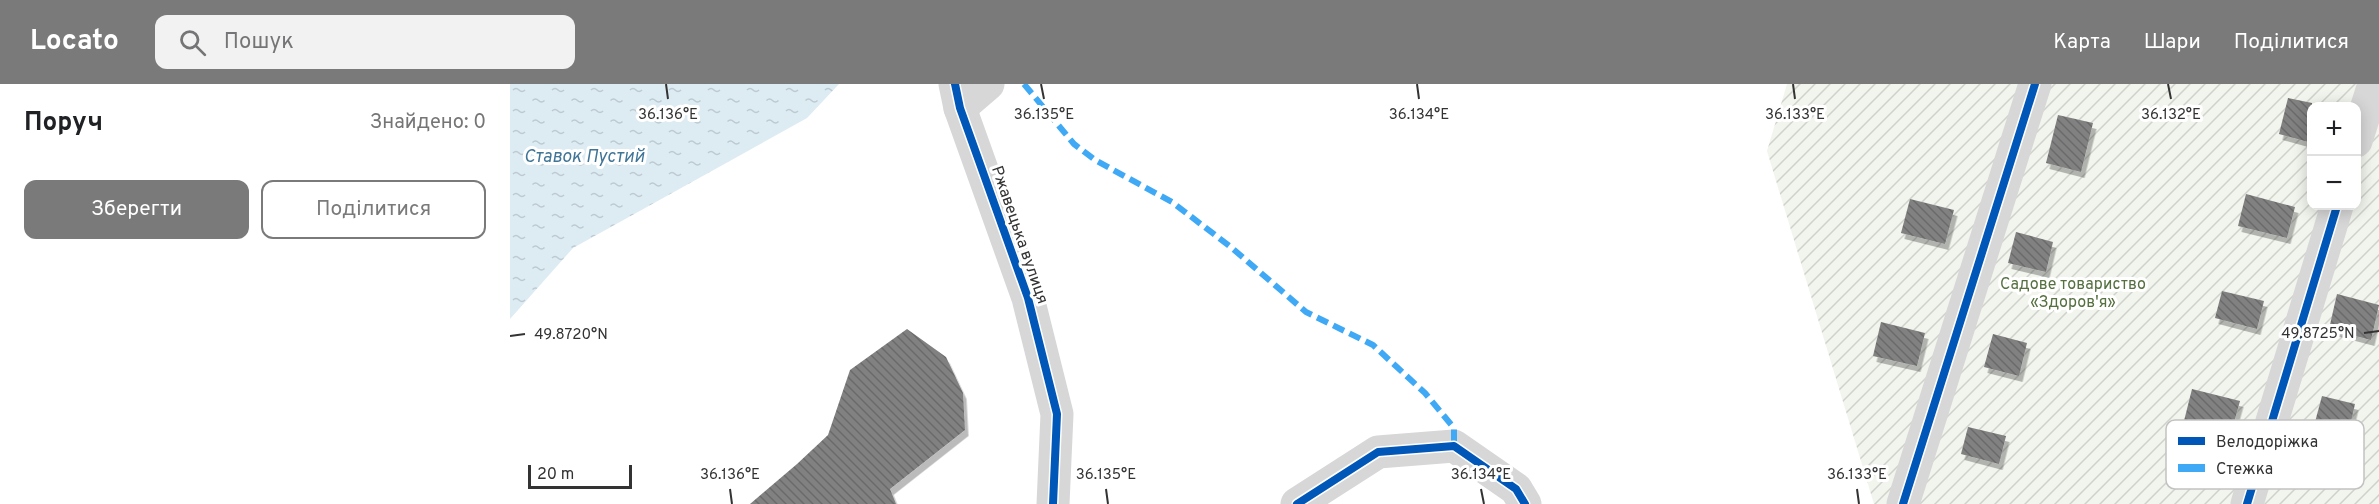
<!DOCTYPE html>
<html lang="uk">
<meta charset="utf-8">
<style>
:root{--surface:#fff;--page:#f2f2f2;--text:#202124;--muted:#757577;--line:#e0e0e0;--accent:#7a7a7a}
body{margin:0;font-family:Overpass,sans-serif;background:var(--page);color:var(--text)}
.controls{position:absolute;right:18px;top:18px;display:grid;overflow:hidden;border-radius:12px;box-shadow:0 3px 15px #0003}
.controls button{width:54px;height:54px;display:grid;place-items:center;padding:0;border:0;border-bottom:2px solid var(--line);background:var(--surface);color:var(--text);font:30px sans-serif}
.scale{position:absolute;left:18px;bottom:15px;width:104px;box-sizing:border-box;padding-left:6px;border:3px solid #333;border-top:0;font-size:16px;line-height:21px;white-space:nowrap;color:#333;-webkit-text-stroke:4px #fff;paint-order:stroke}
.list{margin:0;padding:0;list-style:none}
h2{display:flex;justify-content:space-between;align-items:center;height:78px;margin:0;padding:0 24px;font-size:26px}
h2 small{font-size:20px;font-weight:400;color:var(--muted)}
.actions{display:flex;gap:12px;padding:18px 24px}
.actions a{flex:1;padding:14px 0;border:2px solid var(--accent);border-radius:12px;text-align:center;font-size:21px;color:var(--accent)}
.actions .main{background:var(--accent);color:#fff}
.icon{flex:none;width:33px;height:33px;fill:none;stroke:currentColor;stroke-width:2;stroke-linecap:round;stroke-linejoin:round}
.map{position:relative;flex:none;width:1869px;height:420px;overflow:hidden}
header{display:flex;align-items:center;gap:36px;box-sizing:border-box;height:84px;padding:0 30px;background:var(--accent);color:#fff}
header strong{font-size:28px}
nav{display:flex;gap:33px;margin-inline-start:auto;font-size:21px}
.search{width:420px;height:54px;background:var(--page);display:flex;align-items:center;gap:15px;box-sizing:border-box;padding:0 21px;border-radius:12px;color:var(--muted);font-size:22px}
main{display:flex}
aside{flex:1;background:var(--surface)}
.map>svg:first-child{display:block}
.garden{fill:url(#garden-furrows);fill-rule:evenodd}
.water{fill:url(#water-ripples)}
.building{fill:url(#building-back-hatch);filter:url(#shadow)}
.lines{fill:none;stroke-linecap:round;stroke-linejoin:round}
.minor{stroke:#d7d7d7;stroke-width:33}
.quiet{stroke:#3fa9f5;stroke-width:6;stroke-dasharray:12 6;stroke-linecap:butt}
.cycleway-casing{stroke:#fff;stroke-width:11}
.cycleway{stroke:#0057b8;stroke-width:8}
.ticks{fill:none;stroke:#333;stroke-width:2}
.labels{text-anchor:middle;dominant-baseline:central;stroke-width:6;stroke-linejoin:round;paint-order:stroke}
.street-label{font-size:16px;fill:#333;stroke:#fff}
.park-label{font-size:16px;fill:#56703f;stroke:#fff}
.water-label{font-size:18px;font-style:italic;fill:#3f7597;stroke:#fff}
.key{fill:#fff;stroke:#c2c2c2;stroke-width:1.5}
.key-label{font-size:16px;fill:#333}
.ticks-label{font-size:15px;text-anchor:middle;fill:#333;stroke:#fff;stroke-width:6;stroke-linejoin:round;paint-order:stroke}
</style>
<header>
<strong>Locato</strong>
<div class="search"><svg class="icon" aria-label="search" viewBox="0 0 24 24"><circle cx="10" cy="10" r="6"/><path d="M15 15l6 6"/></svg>Пошук</div>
<nav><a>Карта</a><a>Шари</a><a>Поділитися</a></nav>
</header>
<main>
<aside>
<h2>Поруч<small>Знайдено: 0</small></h2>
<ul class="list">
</ul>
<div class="actions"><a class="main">Зберегти</a><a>Поділитися</a></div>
</aside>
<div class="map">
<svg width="1869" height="420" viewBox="0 0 1869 420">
<defs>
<pattern id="garden-furrows" width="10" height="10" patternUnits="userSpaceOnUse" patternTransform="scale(1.5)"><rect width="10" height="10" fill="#f1f5ed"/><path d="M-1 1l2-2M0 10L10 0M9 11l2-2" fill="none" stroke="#cfd2cc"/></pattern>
<pattern id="water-ripples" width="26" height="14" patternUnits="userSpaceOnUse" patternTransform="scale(1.5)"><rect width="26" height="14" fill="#ddebf3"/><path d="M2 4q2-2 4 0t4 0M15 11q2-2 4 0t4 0" fill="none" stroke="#becad1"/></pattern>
<pattern id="building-back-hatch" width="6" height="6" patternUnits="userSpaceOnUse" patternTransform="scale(1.5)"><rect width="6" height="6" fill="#818181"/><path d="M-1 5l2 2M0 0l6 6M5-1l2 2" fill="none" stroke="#6a6a6a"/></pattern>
<filter id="shadow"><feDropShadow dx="3.5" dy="6" stdDeviation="0" flood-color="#0004"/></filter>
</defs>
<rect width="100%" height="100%" fill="#fff"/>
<path class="garden" d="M 1277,0 L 1869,0 L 1869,420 L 1364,420 L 1257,67 ZM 1802,22 L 1846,22 L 1846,122 L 1802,122 Z"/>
<path class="water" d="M 0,0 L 329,0 L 297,34 L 63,164 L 0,235 Z"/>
<g class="building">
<path d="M 1778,14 L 1802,19 L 1802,59 L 1769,50 Z"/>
<path d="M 1548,31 L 1583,39 L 1571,88 L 1536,79 Z"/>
<path d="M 1736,110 L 1785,123 L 1777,154 L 1728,142 Z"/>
<path d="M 1400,115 L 1444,126 L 1435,160 L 1391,149 Z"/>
<path d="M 1506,148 L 1543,158 L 1536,188 L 1498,179 Z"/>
<path d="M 1712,207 L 1754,217 L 1747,245 L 1705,234 Z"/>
<path d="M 1827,210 L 1869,221 L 1861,256 L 1819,245 Z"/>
<path d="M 1371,238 L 1415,249 L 1407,282 L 1363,272 Z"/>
<path d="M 397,245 L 436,273 L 453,309 L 455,346 L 380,405 L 386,420 L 240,420 L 287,380 L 318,351 L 340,286 Z"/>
<path d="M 1483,250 L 1517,259 L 1509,292 L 1474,283 Z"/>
<path d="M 1682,305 L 1730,317 L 1721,349 L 1674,337 Z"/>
<path d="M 1812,312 L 1845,320 L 1839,346 L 1805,338 Z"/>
<path d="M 1458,343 L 1496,352 L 1489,380 L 1451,370 Z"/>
</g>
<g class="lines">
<g class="minor">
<path d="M 445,0 L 450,24 L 518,214 L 547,330 L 543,420"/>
<path d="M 450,24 L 478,0"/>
<path d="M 1846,57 L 1864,0"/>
<path d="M 787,420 L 868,368 L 944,362 L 1006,405 L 1015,420"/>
<path d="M 1393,420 L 1525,0"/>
<path d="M 1737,420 L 1827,122"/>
</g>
<path class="quiet" d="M 514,0 L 564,60 L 585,76 L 662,118 L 722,164 L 796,228 L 863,261 L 915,309 L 944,344 L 944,362"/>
<defs>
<g id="cycleway">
<path d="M 445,0 L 450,24 L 518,214 L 547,330 L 543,420"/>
<path d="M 787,420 L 868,368 L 944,362 L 1006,405 L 1015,420"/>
<path d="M 1393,420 L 1525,0"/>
<path d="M 1737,420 L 1827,122"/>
</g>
</defs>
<use href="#cycleway" class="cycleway-casing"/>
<use href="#cycleway" class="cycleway"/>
</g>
<path class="ticks" d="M 156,0 L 158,15M 531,0 L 534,15M 907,0 L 909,15M 1283,0 L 1285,15M 1658,0 L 1661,15M 1854,249 L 1869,247M 0,252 L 15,250M 220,405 L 222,420M 596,405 L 598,420M 971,405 L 974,420M 1347,405 L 1349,420"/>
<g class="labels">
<g class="street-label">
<text transform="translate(509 151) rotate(71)">Ржавецька вулиця</text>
</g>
<g class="park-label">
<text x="1563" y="201">Садове товариство<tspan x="1563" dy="18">«Здоров'я»</tspan></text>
</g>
<g class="water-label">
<text x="74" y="73">Ставок Пустий</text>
</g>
</g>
<rect x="1656" y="336" width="198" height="69" rx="9" class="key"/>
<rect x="1668" y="353" width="27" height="8" fill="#0057b8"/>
<rect x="1668" y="380" width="27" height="8" fill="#3fa9f5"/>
<g class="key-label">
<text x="1706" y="363">Велодоріжка</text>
<text x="1706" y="390">Стежка</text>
</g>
<g class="ticks-label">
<text x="158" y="35">36.136°E</text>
<text x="534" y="35">36.135°E</text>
<text x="909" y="35">36.134°E</text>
<text x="1285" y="35">36.133°E</text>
<text x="1661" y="35">36.132°E</text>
<text x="1808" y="254">49.8725°N</text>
<text x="61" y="255">49.8720°N</text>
<text x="220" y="395">36.136°E</text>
<text x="596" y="395">36.135°E</text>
<text x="971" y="395">36.134°E</text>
<text x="1347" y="395">36.133°E</text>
</g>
</svg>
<div class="controls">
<button>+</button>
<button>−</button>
</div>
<div class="scale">20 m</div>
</div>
</main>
